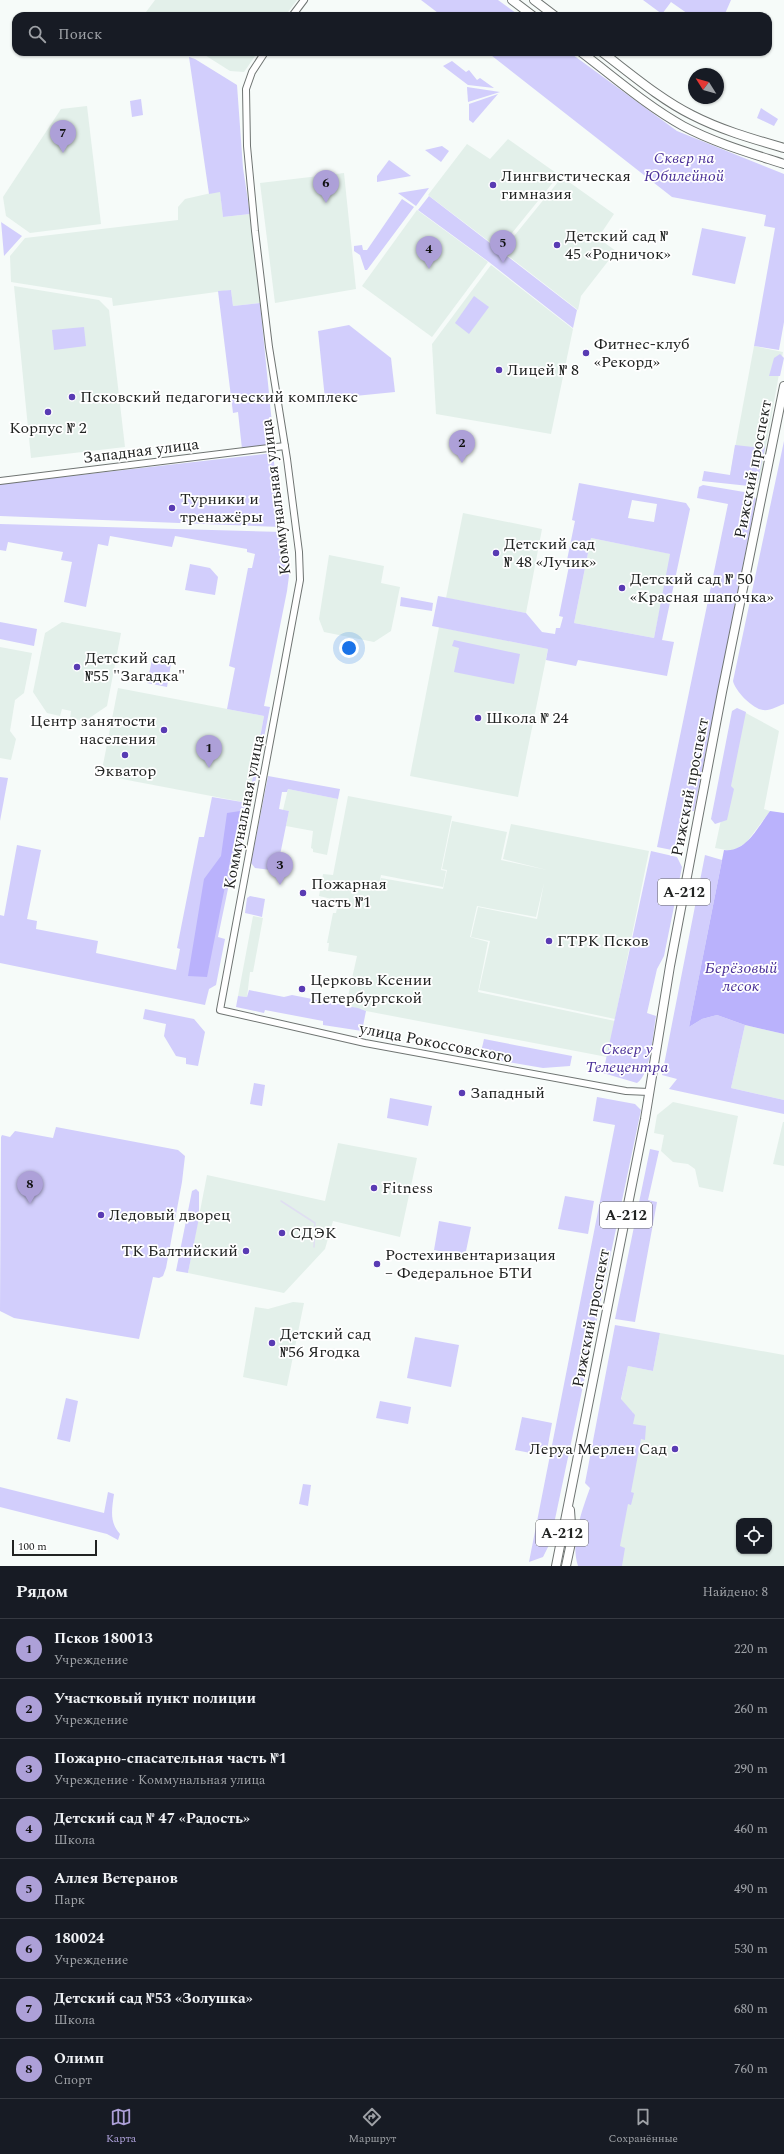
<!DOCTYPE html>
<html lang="ru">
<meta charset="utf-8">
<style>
:root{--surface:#171b24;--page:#20242c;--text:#f1f3f6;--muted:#9ea1a6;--line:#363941;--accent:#ada0d8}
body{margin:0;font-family:Spectral,serif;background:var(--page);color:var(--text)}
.controls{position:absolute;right:12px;bottom:12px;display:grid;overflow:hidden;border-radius:8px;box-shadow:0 1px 3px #0004}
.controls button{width:36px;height:36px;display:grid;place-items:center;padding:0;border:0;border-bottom:1px solid var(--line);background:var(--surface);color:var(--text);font:20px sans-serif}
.compass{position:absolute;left:688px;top:68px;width:36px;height:36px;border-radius:50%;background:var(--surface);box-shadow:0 1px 3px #0004;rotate:307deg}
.scale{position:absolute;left:12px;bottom:10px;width:85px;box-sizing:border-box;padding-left:4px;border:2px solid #212322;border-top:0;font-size:11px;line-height:14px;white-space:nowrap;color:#212322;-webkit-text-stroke:3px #fff;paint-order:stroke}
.you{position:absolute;left:349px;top:648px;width:14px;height:14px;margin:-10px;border:3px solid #fff;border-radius:50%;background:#1a73e8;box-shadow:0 0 0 6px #1a73e833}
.badge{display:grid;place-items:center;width:26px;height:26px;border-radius:50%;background:var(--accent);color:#111;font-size:13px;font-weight:700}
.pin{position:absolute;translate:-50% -33px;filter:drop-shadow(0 1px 2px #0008)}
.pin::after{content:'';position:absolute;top:21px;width:14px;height:12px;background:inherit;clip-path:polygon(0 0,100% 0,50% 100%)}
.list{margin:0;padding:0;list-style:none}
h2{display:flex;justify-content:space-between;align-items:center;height:52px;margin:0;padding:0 16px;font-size:17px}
h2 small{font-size:13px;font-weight:400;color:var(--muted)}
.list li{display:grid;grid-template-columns:26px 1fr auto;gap:12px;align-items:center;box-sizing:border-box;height:60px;padding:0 16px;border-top:1px solid var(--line)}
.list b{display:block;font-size:15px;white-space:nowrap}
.list p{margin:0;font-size:13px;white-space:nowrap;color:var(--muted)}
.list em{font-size:13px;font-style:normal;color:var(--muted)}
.icon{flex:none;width:22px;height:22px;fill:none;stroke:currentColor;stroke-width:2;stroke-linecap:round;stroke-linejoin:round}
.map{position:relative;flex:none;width:784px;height:1566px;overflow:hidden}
.search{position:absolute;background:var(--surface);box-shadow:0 1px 3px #0004;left:12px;right:12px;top:12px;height:44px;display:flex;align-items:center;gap:10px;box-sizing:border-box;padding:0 14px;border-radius:12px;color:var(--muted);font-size:15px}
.sheet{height:532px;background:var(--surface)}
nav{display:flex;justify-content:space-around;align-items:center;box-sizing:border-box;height:56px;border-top:1px solid var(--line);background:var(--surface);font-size:11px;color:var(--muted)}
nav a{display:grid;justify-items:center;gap:2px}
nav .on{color:var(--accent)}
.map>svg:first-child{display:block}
.built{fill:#e3f0ea;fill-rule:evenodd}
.green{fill:#d2cefc;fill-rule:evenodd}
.forest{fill:#bab2fc}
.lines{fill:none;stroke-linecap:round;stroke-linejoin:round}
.stream{stroke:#e0dff2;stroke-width:1.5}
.secondary-casing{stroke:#6f7472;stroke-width:8}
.highway-casing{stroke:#6f7472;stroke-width:10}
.secondary{stroke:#fff;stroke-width:6}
.highway{stroke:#fff;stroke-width:8}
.poi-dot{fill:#593bb3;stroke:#fff;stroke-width:1.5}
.labels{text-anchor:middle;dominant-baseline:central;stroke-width:3.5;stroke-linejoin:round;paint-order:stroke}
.shield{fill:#fff;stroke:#646564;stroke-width:1}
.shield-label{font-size:15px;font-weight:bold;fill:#212322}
.park-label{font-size:16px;font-style:italic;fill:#4b3198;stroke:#fff}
.poi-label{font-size:16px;fill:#212322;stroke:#fff;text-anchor:start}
.street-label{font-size:16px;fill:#212322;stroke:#fff}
</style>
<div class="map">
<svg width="784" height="1566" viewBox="0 0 784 1566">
<rect width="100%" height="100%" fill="#f6fbf9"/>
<g class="built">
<path d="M 155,0 L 297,0 L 285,16 L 143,16 Z"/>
<path d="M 200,52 L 258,52 L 244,72 L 230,71 Z"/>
<path d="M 87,106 L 101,224 L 30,233 L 6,216 L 3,197 L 61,109 Z"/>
<path d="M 508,139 L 559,175 L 499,249 L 428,195 L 467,144 L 490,159 Z"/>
<path d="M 344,173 L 356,289 L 275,303 L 260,183 Z"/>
<path d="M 562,177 L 614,214 L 598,238 L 616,251 L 581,296 L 578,310 L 502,251 Z"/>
<path d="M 220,191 L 223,217 L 250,214 L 260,303 L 233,306 L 231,290 L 113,306 L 112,298 L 11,282 L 10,256 L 25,238 L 178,220 L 178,207 L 185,199 Z"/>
<path d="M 417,210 L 488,262 L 432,337 L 362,286 Z"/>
<path d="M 491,265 L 573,329 L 551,434 L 436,414 L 432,344 Z"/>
<path d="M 14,286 L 99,300 L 109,310 L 125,447 L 31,458 Z"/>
<path d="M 754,346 L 783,352 L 760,480 L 730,475 Z"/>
<path d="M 463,513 L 542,529 L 526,613 L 446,598 Z"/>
<path d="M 591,538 L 671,554 L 654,638 L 574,623 Z"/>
<path d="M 329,555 L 384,566 L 381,583 L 400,587 L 391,631 L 374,642 L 324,632 L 319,619 Z"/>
<path d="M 62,622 L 121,633 L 107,706 L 85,721 L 70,719 L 71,711 L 62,709 L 60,716 L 47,713 L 33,692 L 45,633 Z"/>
<path d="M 439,627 L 548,649 L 518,797 L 410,776 Z"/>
<path d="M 0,647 L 32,653 L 24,693 L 15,700 L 10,731 L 16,739 L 11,760 L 0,758 Z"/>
<path d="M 118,688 L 264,716 L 248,803 L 101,775 Z"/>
<path d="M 744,712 L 779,731 L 764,809 L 770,811 L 746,843 L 732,851 L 715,848 Z"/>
<path d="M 288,789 L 338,799 L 327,855 L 313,852 L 313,849 L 311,848 L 313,831 L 286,826 L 289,811 L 283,810 Z"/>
<path d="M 348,796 L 452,816 L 441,870 L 446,871 L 443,887 L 381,875 L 378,891 L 381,878 L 443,889 L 447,870 L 442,869 L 452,821 L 507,832 L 501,860 L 547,870 L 503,859 L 511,824 L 649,851 L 615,1019 L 479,990 L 490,941 L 471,937 L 478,907 L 537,919 L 544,883 L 536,917 L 477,906 L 470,937 L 488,942 L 478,992 L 615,1021 L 607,1057 L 366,1011 L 346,1005 L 357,956 L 328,951 L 329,943 L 327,943 L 333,913 L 336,913 L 337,908 L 334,907 L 336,900 L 319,896 L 323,874 L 333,875 Z"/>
<path d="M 253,916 L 263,918 L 253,972 L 250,972 L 247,997 L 238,996 Z"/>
<path d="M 745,1025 L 784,1034 L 784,1100 L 731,1088 Z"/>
<path d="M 673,1102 L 738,1116 L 723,1192 L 699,1187 L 695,1169 L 688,1164 L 673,1162 L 661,1151 L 664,1135 L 654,1133 L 657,1115 Z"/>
<path d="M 783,1122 L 784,1122 L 784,1166 L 773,1164 Z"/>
<path d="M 338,1143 L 417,1158 L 400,1237 L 333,1221 L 325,1249 L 284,1293 L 188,1273 L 207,1175 L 325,1201 Z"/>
<path d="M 293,1302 L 304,1303 L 287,1386 L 243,1377 L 255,1307 L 268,1309 Z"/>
<path d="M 660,1333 L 784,1355 L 784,1566 L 601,1566 L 633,1412 L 619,1410 L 628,1366 L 653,1371 ZM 739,1521 L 769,1521 L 769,1551 L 739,1551 Z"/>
</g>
<g class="green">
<path d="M 421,0 L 498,0 L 520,16 L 442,16 Z"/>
<path d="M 643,0 L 731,0 L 724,16 L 691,16 L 671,2 L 662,14 Z"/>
<path d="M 487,52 L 569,52 L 677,131 L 784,174 L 784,322 L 779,350 L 754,346 L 775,228 L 764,226 L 766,215 L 672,197 Z"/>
<path d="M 189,57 L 195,59 L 237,85 L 243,168 L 250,214 L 223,217 L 220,192 L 209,194 Z"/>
<path d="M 452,61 L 466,72 L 469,70 L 477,80 L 480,78 L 494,88 L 468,85 L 443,66 Z"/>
<path d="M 467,87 L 500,92 L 468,102 Z"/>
<path d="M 498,94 L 473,123 L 469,120 L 469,104 Z"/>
<path d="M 141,99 L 143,115 L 132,117 L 130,101 Z"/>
<path d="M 761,108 L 778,119 L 774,126 L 757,118 Z"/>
<path d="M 442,146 L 449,151 L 441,162 L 425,150 Z"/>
<path d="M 389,160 L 411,176 L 377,182 L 377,176 Z"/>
<path d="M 429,188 L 416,206 L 398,193 Z"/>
<path d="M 429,196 L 577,310 L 573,328 L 489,262 L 418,210 Z"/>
<path d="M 402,199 L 414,207 L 367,270 L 365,270 L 360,255 L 354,251 L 354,246 L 362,245 L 363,250 L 367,250 Z"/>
<path d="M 1,222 L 22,236 L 4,256 L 1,221 Z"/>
<path d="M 702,228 L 746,237 L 735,284 L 692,275 Z"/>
<path d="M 231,290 L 233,306 L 260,303 L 274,444 L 242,449 L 238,412 L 233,413 L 218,291 Z"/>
<path d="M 474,296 L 489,307 L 469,334 L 455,323 Z"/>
<path d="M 349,325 L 391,358 L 395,392 L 325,399 L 318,331 Z"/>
<path d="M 84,327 L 86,346 L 54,350 L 52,330 Z"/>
<path d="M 780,354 L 784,358 L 780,376 L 769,376 L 774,358 Z"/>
<path d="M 758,441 L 764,444 L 765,448 L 757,484 L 749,486 L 702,481 L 704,471 L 730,475 L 735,445 L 753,447 L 757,445 Z"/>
<path d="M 784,441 L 784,704 C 778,706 770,711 763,710 C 753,709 735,691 733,681 Z"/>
<path d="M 273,453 L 281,527 L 0,516 L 0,484 Z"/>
<path d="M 579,483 L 686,503 L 690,509 L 662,640 L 674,642 L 667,676 L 578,660 L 576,666 L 546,660 L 548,649 L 432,626 L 438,596 L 526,613 L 542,632 L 555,634 L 556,628 L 560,628 L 563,617 L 559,616 L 570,561 L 567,560 L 575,521 L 572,520 ZM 632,500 L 657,504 L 654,522 L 628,518 ZM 591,538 L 670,554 L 654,638 L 574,623 Z"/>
<path d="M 703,485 L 750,493 L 756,499 L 694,811 L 685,811 L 677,851 L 657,847 L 728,504 L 697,498 L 699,487 Z"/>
<path d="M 0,524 L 283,532 L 289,576 L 287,591 L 264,706 L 270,707 L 235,885 L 229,884 L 218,937 L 225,939 L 216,985 L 209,989 L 205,1005 L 0,963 L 0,915 L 4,916 L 17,845 L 41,850 L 27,919 L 37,921 L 36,929 L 98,941 L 96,953 L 176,970 L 180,949 L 177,948 L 199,837 L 204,837 L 212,797 L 248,803 L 264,716 L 227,709 L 235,668 L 229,666 L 248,568 L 252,568 L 255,554 L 247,552 L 247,549 L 175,536 L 172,547 L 110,536 L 108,546 L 98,544 L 86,607 L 64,602 L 72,562 L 61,560 L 63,552 L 8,542 L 6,551 L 0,550 Z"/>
<path d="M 190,564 L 210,568 L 218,577 L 215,595 L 185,590 Z"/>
<path d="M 401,597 L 433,603 L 432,611 L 400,606 Z"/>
<path d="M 0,622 L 37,629 L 34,646 L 0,639 Z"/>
<path d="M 454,640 L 520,654 L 514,684 L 454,672 L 459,648 L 452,646 Z"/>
<path d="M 153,655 L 172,658 L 167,687 L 147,683 Z"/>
<path d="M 737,708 L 746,712 L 731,786 L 734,789 L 727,820 L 715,824 L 711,819 L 732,711 Z"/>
<path d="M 268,776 L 340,789 L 338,799 L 288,789 L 287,792 L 282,792 L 279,809 L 289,811 L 279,860 L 273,859 L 271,870 L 255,868 L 251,863 Z"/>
<path d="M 0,777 L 8,778 L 0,821 Z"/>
<path d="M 651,851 L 677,857 L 682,867 L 664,956 L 657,969 L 647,1013 L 656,1016 C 653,1033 651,1074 637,1083 L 603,1073 Z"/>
<path d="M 705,855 L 722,860 L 689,1027 L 702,1019 L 717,1015 L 745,1025 L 731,1088 L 784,1100 L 784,1114 L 669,1089 L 677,1079 L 662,1075 Z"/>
<path d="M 250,896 L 265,899 L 262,917 L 245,913 L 247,898 Z"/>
<path d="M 249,990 L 284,997 L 292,995 L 358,1008 L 366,1011 L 362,1031 L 323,1025 L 323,1021 L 265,1010 L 264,1013 L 236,1007 L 238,996 L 247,997 Z"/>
<path d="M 145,1009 L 194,1019 L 205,1032 L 198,1066 L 186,1064 L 186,1058 L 176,1056 L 164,1036 L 166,1024 L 143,1019 Z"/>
<path d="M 484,1039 L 572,1056 L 570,1066 L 543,1068 L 485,1058 L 481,1052 Z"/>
<path d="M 254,1083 L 265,1085 L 262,1106 L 250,1104 Z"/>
<path d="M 597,1097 L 635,1104 L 641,1110 L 550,1543 L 543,1557 L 529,1562 L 615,1125 L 593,1121 Z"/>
<path d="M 390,1098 L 432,1106 L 428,1126 L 387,1118 Z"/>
<path d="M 56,1127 L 178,1150 L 185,1156 L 182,1182 L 166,1268 L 163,1276 L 159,1278 L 153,1277 L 139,1339 L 14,1318 L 0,1311 L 1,1137 L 2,1135 L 10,1137 L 15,1131 L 53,1138 Z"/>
<path d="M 650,1149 L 659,1151 L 648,1200 L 657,1202 L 635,1322 L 615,1319 Z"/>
<path d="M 196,1189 L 199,1192 L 199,1218 L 188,1273 L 176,1271 L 192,1191 Z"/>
<path d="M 565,1196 L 594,1201 L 588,1234 L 558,1229 Z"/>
<path d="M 439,1221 L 471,1227 L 465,1256 L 434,1250 Z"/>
<path d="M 615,1325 L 660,1333 L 653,1371 L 628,1366 L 621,1399 L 635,1415 L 633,1424 L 646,1426 L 645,1440 L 641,1439 L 631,1492 L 634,1493 L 631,1505 L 628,1504 L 620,1546 L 625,1548 L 622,1566 L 578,1566 C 570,1543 582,1510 590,1488 L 585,1483 Z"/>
<path d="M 415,1337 L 459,1345 L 451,1387 L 407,1378 Z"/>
<path d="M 66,1398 L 78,1401 L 70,1442 L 57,1439 Z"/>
<path d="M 380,1401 L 411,1407 L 408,1424 L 376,1418 Z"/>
<path d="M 522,1417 L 552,1423 L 546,1456 L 515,1450 Z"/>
<path d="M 303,1484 L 311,1485 L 308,1506 L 299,1504 Z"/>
<path d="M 0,1487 L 104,1513 L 108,1492 L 114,1494 C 112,1509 109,1522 120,1534 L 118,1540 L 107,1534 L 0,1507 Z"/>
</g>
<g class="forest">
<path d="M 240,811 L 207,977 L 188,976 L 204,879 L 221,856 L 227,813 Z"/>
<path d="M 770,811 L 784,813 L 784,1034 L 745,1025 L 717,1015 L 702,1019 L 689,1027 L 724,850 C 746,853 758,827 770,811 Z"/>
</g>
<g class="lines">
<path class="stream" d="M 281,1201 L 315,1223 L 314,1247"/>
<defs>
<g id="secondary">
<path d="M 292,16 L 304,0"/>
<path d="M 265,52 L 252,72 L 246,89 L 247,146 L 255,231 L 269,347 L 287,459 L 299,552 L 300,580 L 220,1010 L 365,1043 L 626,1091 L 649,1092"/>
<path d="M 0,481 L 285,446"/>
</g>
<g id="highway">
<path d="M 512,0 L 533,16"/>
<path d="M 534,0 L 555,16"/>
<path d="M 581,52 C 614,77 647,106 683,126 C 715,143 750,153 784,164"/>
<path d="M 602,52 C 631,74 660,99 692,115 C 721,130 753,139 784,148"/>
<path d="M 556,1566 L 645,1119 L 670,966 L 722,692 L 784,386"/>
<path d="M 566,1566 L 572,1538 L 570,1510"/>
</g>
</defs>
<use href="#secondary" class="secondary-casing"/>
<use href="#highway" class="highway-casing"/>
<use href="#secondary" class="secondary"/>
<use href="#highway" class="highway"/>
</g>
<g class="poi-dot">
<circle cx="493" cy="185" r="4"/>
<circle cx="557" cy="245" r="4"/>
<circle cx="586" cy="353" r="4"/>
<circle cx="499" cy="370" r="4"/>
<circle cx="72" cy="397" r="4"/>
<circle cx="48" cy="412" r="4"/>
<circle cx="172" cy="508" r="4"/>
<circle cx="496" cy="553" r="4"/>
<circle cx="622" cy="588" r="4"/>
<circle cx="77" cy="667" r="4"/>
<circle cx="478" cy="718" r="4"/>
<circle cx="164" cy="730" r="4"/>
<circle cx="125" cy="755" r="4"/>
<circle cx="303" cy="893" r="4"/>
<circle cx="549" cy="941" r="4"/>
<circle cx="302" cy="989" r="4"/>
<circle cx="462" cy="1093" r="4"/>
<circle cx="374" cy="1188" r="4"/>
<circle cx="101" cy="1215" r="4"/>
<circle cx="282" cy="1233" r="4"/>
<circle cx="246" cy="1251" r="4"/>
<circle cx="377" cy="1264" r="4"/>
<circle cx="272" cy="1343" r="4"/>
<circle cx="675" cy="1449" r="4"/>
</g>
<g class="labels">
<g class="shield">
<rect x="658" y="879" width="52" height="26" rx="3"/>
<rect x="600" y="1202" width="52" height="26" rx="3"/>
<rect x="536" y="1520" width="52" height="26" rx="3"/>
</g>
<g class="shield-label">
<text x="684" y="892">А-212</text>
<text x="626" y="1215">А-212</text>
<text x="562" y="1533">А-212</text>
</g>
<g class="park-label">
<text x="684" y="158">Сквер на<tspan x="684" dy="18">Юбилейной</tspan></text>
<text x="741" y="968">Берёзовый<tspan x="741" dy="18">лесок</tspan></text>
<text x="627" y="1049">Сквер у<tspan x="627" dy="18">Телецентра</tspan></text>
</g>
<g class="poi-label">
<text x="501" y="176">Лингвистическая<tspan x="501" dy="18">гимназия</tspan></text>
<text x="565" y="236">Детский сад №<tspan x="565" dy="18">45 «Родничок»</tspan></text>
<text x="594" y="344">Фитнес-клуб<tspan x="594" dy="18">«Рекорд»</tspan></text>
<text x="507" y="370">Лицей № 8</text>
<text x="80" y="397">Псковский педагогический комплекс</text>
<text x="48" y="428" text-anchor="middle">Корпус № 2</text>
<text x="180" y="499">Турники и<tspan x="180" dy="18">тренажёры</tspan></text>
<text x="504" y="544">Детский сад<tspan x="504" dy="18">№ 48 «Лучик»</tspan></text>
<text x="630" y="579">Детский сад № 50<tspan x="630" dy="18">«Красная шапочка»</tspan></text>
<text x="85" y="658">Детский сад<tspan x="85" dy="18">№55 "Загадка"</tspan></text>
<text x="486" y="718">Школа № 24</text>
<text x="156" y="721" text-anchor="end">Центр занятости<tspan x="156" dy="18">населения</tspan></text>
<text x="125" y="771" text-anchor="middle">Экватор</text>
<text x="311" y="884">Пожарная<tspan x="311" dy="18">часть №1</tspan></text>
<text x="557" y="941">ГТРК Псков</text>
<text x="310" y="980">Церковь Ксении<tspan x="310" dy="18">Петербургской</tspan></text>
<text x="470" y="1093">Западный</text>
<text x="382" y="1188">Fitness</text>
<text x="109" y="1215">Ледовый дворец</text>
<text x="290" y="1233">СДЭК</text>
<text x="238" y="1251" text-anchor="end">ТК Балтийский</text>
<text x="385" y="1255">Ростехинвентаризация<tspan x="385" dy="18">– Федеральное БТИ</tspan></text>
<text x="280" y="1334">Детский сад<tspan x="280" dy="18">№56 Ягодка</tspan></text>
<text x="667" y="1449" text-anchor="end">Леруа Мерлен Сад</text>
</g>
<g class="street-label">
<text transform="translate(141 451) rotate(-7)">Западная улица</text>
<text transform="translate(753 469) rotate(-79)">Рижский проспект</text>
<text transform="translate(276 497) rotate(-97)">Коммунальная улица</text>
<text transform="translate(690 787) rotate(-79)">Рижский проспект</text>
<text transform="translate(244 812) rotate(-79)">Коммунальная улица</text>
<text transform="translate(436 1043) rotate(11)">улица Рокоссовского</text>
<text transform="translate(591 1318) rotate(-79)">Рижский проспект</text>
</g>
</g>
</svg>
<div class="controls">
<button><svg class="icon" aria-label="locate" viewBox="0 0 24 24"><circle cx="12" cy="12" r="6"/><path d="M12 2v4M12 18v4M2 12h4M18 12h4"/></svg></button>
</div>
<svg class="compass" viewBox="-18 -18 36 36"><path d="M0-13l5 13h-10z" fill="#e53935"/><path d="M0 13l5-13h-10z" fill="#9ea1a6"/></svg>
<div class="scale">100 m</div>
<div class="you"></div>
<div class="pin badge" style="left:209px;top:768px">1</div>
<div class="pin badge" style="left:462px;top:463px">2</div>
<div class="pin badge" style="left:280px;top:885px">3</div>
<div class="pin badge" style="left:429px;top:269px">4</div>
<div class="pin badge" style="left:503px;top:263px">5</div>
<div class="pin badge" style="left:326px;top:203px">6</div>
<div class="pin badge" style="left:63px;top:153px">7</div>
<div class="pin badge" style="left:30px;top:1204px">8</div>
<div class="search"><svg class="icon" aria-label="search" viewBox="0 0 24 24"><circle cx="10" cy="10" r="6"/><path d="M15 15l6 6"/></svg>Поиск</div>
</div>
<section class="sheet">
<h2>Рядом<small>Найдено: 8</small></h2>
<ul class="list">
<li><span class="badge">1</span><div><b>Псков 180013</b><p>Учреждение</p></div><em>220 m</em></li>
<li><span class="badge">2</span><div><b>Участковый пункт полиции</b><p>Учреждение</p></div><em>260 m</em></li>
<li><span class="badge">3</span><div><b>Пожарно-спасательная часть №1</b><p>Учреждение · Коммунальная улица</p></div><em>290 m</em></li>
<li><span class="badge">4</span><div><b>Детский сад № 47 «Радость»</b><p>Школа</p></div><em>460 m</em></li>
<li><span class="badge">5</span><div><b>Аллея Ветеранов</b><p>Парк</p></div><em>490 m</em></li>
<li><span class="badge">6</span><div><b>180024</b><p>Учреждение</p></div><em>530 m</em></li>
<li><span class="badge">7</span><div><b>Детский сад №53 «Золушка»</b><p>Школа</p></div><em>680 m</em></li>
<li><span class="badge">8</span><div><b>Олимп</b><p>Спорт</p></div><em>760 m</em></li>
</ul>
</section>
<nav>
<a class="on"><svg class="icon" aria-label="map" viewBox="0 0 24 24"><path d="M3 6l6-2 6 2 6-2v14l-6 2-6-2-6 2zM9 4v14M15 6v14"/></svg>Карта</a>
<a><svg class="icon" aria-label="directions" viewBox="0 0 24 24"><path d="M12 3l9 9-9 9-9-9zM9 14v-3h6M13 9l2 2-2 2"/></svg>Маршрут</a>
<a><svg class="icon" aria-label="saved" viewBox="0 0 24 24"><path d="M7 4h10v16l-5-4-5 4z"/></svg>Сохранённые</a>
</nav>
